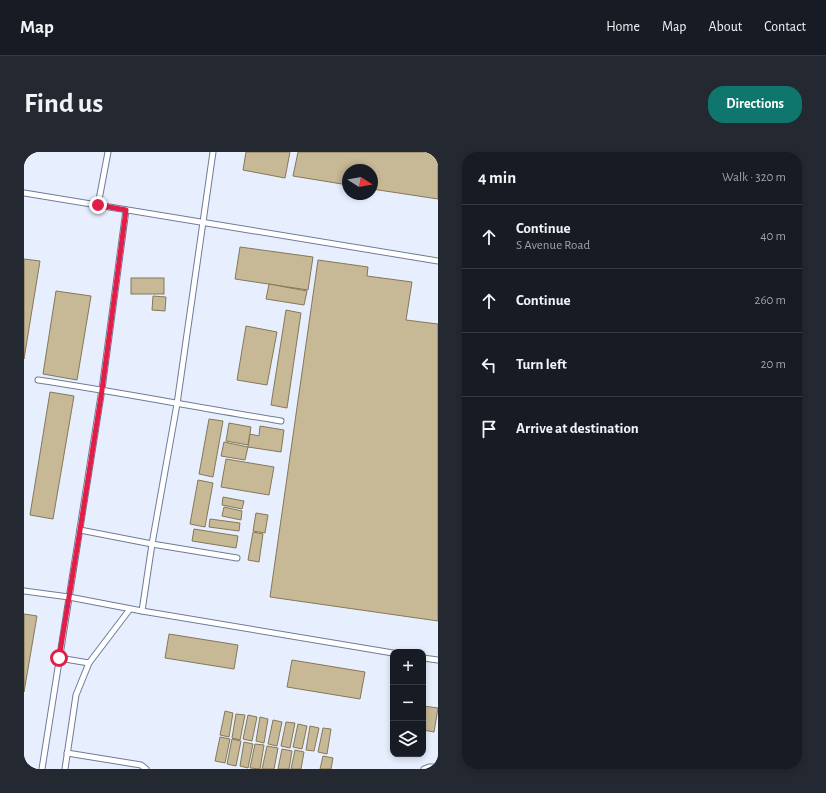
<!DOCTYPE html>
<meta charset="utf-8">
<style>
:root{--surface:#171b24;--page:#242831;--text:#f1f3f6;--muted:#9ea1a6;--line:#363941;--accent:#0f766e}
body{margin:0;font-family:"Alegreya Sans",sans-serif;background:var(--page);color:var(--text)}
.controls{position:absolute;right:12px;bottom:12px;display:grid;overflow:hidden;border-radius:8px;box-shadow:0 2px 6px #0003}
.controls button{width:36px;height:36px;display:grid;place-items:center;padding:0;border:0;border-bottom:1px solid var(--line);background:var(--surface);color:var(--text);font:20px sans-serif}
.compass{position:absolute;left:318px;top:12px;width:36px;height:36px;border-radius:50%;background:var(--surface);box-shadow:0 2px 6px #0003;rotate:101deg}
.stop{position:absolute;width:12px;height:12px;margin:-9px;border:3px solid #e11d48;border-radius:50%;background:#fff}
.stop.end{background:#e11d48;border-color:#fff;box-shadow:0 1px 4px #0008}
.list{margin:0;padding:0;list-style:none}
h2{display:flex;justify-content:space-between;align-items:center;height:52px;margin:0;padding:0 16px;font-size:17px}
h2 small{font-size:13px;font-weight:400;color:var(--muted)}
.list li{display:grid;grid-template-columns:26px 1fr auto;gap:12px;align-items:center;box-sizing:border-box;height:64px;padding:0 16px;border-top:1px solid var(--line)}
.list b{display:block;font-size:15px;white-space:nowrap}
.list p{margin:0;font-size:13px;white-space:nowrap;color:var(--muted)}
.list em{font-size:13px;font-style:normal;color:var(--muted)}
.icon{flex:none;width:22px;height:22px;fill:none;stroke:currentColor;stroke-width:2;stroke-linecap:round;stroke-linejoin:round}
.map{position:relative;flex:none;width:414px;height:617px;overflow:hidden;border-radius:16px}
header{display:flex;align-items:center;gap:24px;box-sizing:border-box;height:56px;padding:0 20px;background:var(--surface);border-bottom:1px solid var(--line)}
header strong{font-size:19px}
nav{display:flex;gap:22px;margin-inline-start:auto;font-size:14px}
.intro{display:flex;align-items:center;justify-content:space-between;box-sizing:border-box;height:96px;padding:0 24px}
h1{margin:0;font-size:28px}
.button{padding:10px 18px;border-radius:16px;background:var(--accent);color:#fff;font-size:14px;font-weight:700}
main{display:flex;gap:24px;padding:0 24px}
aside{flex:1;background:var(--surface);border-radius:16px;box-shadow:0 2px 6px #0003}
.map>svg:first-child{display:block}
.built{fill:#e7efff;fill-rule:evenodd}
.building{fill:#c7b896;stroke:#857758}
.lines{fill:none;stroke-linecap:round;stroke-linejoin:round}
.lane-casing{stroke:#6e7c9a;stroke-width:7}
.lane{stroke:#fff;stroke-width:5}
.route{stroke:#e11d48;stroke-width:5}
</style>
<header>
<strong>Map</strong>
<nav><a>Home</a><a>Map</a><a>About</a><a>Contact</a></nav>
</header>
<div class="intro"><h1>Find us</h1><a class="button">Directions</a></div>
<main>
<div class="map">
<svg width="414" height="617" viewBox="0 0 414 617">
<rect width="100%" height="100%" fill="#f4f7fe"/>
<path class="built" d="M 0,0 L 414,0 L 414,617 L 0,617 ZM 324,18 L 348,18 L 348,42 L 324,42 ZM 369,500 L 399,500 L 399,602 L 369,602 Z"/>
<g class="building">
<path d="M 222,0 L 266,0 L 261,26 L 219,18 Z"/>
<path d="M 274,0 L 414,0 L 414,47 L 348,37 L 348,18 L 324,18 L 324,33 L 269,24 Z"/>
<path d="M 216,95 L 289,105 L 284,138 L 211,127 Z"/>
<path d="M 0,107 L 16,109 L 0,207 Z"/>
<path d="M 294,108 L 344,115 L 343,124 L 388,130 L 382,168 L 414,172 L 414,469 L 246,445 Z"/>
<rect x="107" y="126" width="33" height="16"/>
<path d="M 245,132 L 283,139 L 280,153 L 242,147 Z"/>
<path d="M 32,139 L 67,144 L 53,228 L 19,222 Z"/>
<path d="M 129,144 L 142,145 L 141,159 L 128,158 Z"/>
<path d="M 262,158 L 277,161 L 263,256 L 247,253 Z"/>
<path d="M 222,174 L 253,180 L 243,233 L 213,228 Z"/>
<path d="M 26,240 L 50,244 L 29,367 L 6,363 Z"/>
<path d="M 185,267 L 199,269 L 189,325 L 175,322 Z"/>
<path d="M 205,271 L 227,275 L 224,293 L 202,289 Z"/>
<path d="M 236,274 L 260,278 L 257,300 L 224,295 L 226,282 L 235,284 Z"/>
<path d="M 200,290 L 224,295 L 221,308 L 197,304 Z"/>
<path d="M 202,307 L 250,315 L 245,343 L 197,335 Z"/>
<path d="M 174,328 L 189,331 L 181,375 L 166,372 Z"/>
<path d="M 199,345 L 220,349 L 218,357 L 198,353 Z"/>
<path d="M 200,355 L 218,359 L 217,368 L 198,364 Z"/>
<path d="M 232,361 L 244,363 L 241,381 L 229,379 Z"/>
<path d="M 186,367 L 216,371 L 215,379 L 185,375 Z"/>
<path d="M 170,377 L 214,384 L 212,396 L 168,389 Z"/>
<path d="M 229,380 L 239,382 L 235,410 L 224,408 Z"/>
<path d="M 0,462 L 13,464 L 0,540 Z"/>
<path d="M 145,482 L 214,493 L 210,517 L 141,506 Z"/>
<path d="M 268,508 L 341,520 L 336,547 L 263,535 Z"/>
<path d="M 399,554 L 414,556 L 410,580 L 399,578 Z"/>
<path d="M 201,559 L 209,561 L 205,585 L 196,583 Z"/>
<path d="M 212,562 L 221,563 L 216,588 L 208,586 Z"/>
<path d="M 224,563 L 233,565 L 228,589 L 219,587 Z"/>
<path d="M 236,565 L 244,567 L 240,591 L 232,589 Z"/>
<path d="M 249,568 L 258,570 L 253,594 L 244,592 Z"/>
<path d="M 262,570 L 271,571 L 266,596 L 257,594 Z"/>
<path d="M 274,572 L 283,574 L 278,597 L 269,595 Z"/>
<path d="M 286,574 L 295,576 L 290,599 L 282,598 Z"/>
<path d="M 299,576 L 307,577 L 303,602 L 294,600 Z"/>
<path d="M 196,585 L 206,587 L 201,611 L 191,609 Z"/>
<path d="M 208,587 L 217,589 L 212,614 L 203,612 Z"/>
<path d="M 220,590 L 229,592 L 224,616 L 216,614 Z"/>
<path d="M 231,592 L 240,593 L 236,617 L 226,616 Z"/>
<path d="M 243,594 L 254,596 L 250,617 L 238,617 Z"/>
<path d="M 258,597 L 268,599 L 265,617 L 254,617 Z"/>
<path d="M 271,598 L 280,600 L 277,617 L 267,617 Z"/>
<path d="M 299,604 L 309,606 L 307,617 L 296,617 Z"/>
</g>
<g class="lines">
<defs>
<g id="lane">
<path d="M 0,41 L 414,109"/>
<path d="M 74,53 L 84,0"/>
<path d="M 14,228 C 95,240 176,256 257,269"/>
<path d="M 56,378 L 128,392 L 213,406"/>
<path d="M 0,439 L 45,445 L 118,459 L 369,501"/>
<path d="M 118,459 L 128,392 L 153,252 L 189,0"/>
<path d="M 35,506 L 65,511"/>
<path d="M 399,506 L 414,508"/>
<path d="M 43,601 L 117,613 L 122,617"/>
<path d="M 18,617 L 78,237 L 102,58"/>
<path d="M 41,617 L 52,543 L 65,511 L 106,457"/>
<path d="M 400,617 L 405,615 L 414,615"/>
</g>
</defs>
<use href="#lane" class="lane-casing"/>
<use href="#lane" class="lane"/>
</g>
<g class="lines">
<path class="route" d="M 35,506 L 56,378 L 78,238 L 102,58 L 74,53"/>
</g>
</svg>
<div class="controls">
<button>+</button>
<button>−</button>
<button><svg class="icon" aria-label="layers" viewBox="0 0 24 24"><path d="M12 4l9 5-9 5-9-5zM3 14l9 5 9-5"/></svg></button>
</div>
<svg class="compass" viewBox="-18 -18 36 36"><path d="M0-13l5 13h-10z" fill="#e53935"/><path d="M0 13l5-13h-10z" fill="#9ea1a6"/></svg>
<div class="stop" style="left:35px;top:506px"></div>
<div class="stop end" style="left:74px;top:53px"></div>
</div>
<aside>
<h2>4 min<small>Walk · 320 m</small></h2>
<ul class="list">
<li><svg class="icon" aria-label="ahead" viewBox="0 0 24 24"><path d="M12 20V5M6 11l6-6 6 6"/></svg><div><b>Continue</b><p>S Avenue Road</p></div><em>40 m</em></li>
<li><svg class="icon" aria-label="ahead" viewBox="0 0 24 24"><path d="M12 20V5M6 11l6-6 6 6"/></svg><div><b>Continue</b></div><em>260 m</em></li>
<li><svg class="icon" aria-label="left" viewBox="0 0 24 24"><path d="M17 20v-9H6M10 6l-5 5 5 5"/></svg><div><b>Turn left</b></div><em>20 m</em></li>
<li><svg class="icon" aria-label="arrive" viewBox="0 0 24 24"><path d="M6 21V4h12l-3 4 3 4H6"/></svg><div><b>Arrive at destination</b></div></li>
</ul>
</aside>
</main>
